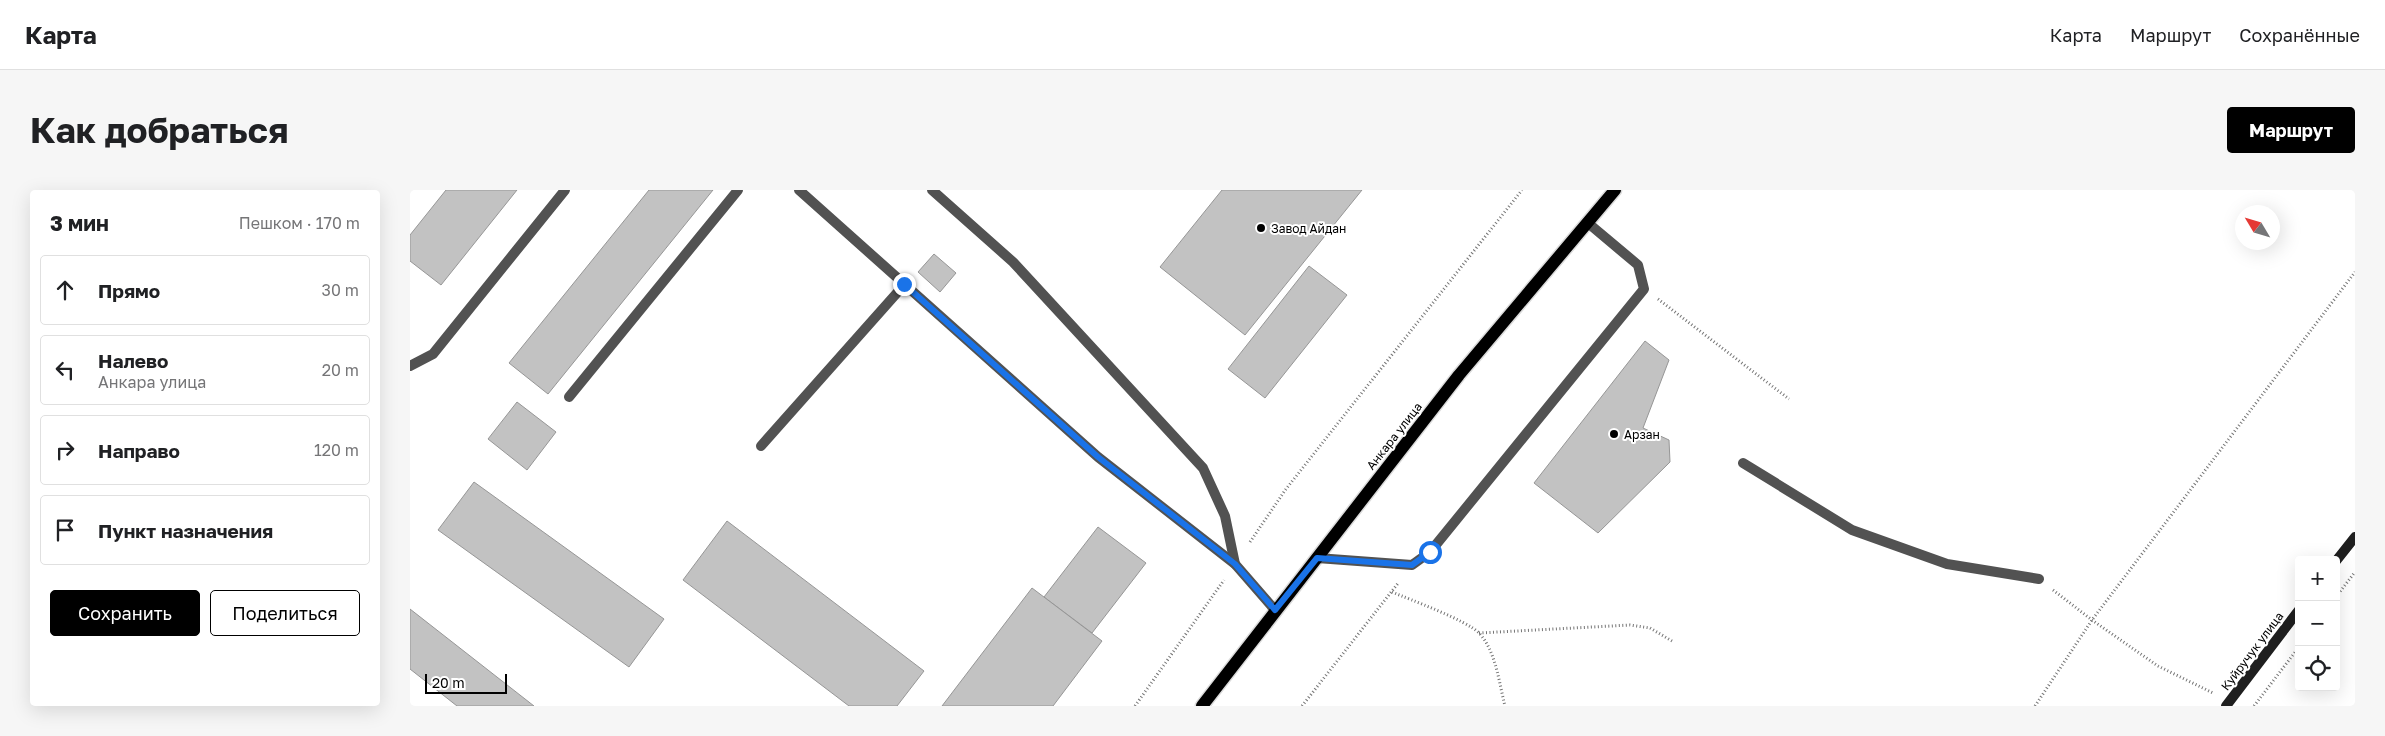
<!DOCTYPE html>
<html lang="ru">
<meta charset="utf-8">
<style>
:root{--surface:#fff;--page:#f6f6f6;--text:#202124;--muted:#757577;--line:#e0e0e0;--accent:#000}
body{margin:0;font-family:"Golos Text",sans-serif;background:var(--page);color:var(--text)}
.controls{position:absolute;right:15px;bottom:15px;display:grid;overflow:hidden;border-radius:5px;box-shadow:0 5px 20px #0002}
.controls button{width:45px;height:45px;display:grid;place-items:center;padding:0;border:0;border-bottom:1px solid var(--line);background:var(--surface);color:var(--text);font:25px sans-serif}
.compass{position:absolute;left:1825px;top:15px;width:45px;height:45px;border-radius:50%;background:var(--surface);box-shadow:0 5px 20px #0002;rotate:308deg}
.scale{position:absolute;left:15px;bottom:12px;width:82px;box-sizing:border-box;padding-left:5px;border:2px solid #000;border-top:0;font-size:14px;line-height:18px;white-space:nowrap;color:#000;-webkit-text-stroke:4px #fff;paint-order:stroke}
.stop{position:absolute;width:15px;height:15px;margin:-11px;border:4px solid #1a73e8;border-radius:50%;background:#fff}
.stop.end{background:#1a73e8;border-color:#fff;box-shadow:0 1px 5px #0008}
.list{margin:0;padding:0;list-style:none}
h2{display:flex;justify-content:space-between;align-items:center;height:65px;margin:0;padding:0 20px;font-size:21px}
h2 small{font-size:16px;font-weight:400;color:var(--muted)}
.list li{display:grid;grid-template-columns:32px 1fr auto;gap:15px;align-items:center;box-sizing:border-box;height:70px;margin:0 10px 10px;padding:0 10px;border:1px solid var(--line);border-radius:5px}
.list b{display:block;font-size:19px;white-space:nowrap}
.list p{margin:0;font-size:16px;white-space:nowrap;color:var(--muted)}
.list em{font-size:16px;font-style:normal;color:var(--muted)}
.actions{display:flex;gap:10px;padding:15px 20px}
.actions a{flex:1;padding:11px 0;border:1px solid var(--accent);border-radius:5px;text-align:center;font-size:18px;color:var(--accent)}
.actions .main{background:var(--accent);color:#fff}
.icon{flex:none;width:28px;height:28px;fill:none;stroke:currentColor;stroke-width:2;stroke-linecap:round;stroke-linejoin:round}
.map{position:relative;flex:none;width:1945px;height:516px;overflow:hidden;border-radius:5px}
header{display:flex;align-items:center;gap:30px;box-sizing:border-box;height:70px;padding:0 25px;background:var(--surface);border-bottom:1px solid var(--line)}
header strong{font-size:24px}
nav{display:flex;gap:28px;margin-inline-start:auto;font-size:18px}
.intro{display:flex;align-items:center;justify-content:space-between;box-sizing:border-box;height:120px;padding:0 30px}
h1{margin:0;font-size:35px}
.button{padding:12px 22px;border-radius:5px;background:var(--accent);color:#fff;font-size:18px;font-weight:700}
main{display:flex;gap:30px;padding:0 30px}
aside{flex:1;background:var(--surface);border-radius:5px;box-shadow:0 5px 20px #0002}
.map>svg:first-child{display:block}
.building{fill:#c2c2c2;stroke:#969696}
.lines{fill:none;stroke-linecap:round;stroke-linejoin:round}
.primary-casing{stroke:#dbdbdb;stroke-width:15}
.path{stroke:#747474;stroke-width:3;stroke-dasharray:1 2.5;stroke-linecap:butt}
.lane{stroke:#525252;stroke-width:10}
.secondary{stroke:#1f1f1f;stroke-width:10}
.primary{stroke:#000;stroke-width:12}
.route{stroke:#1a73e8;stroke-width:6}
.poi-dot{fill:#000;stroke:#fff;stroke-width:2}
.labels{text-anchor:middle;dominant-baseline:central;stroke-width:4;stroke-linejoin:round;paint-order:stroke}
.poi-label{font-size:12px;fill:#000;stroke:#fff;text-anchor:start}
.street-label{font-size:12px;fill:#000;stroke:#fff}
</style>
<header>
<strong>Карта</strong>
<nav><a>Карта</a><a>Маршрут</a><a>Сохранённые</a></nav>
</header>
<div class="intro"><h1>Как добраться</h1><a class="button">Маршрут</a></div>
<main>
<aside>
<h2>3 мин<small>Пешком · 170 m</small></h2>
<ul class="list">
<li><svg class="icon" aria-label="ahead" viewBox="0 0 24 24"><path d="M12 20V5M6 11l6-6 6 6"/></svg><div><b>Прямо</b></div><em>30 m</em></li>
<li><svg class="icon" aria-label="left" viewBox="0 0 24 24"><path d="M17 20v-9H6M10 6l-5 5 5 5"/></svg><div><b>Налево</b><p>Анкара улица</p></div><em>20 m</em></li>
<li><svg class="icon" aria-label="right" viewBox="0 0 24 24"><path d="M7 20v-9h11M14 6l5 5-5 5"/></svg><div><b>Направо</b></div><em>120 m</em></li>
<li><svg class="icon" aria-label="arrive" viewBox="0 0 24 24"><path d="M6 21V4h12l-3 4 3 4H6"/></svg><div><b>Пункт назначения</b></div></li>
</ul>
<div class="actions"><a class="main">Сохранить</a><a>Поделиться</a></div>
</aside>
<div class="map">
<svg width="1945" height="516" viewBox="0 0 1945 516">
<rect width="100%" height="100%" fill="#fff"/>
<g class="building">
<path d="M 36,0 L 107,0 L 31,95 L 0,71 L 0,45 Z"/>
<path d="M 239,0 L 303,0 L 138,204 L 99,173 Z"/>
<path d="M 812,0 L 952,0 L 835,145 L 750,77 Z"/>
<path d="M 524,64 L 546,83 L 530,102 L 508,82 Z"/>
<path d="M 899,76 L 937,105 L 855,208 L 818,179 Z"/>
<path d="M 1235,151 L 1259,170 L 1233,238 L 1259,250 L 1260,272 L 1188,343 L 1124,293 Z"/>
<path d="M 107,212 L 146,242 L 117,280 L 78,249 Z"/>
<path d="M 64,292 L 254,429 L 219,477 L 28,340 Z"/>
<path d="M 317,331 L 514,481 L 487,516 L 439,516 L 273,390 Z"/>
<path d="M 688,337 L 736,373 L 682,443 L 634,407 Z"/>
<path d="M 622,398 L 692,451 L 643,516 L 532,516 Z"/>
<path d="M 0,419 L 124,516 L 47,516 L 0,479 Z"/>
</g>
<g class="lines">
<defs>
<path id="primary" d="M 792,516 L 1049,185 L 1205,0"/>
</defs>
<use href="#primary" class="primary-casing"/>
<g class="path">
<path d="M 1248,109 L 1379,209"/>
<path d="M 840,352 L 876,299 L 1112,0"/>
<path d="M 1643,400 L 1682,430 L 1748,476 L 1803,503"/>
<path d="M 982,402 C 1001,410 1056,430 1069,443 C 1086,461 1089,493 1095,516"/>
<path d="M 1926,407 L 1945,382"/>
<path d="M 1069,443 L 1220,435 L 1240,438 L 1262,451"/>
<path d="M 725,516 L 814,390"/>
<path d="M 892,516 L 989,392"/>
<path d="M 1625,516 L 1682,430 L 1945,82"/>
<path d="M 1844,516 L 1889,457"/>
</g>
<g class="lane">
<path d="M 389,0 L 688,267 L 825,374 L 865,420"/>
<path d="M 522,0 L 603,72 L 793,278 L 815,326 L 825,374"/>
<path d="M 0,176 L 23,164 L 155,0"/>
<path d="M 159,207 L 328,0"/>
<path d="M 351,256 L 494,95"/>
<path d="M 1333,273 L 1442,340 L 1537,374 L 1629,389"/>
<path d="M 907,368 L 1002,375 L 1020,362 L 1234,99 L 1228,75 L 1178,33"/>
</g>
<g class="secondary">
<path d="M 1926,371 L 1945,347"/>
<path d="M 1816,516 L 1889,420"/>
</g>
<use href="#primary" class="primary"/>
</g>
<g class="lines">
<path class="route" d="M 494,94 L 688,267 L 825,374 L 865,420 L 907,368 L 1002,375 L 1020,362"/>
</g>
<g class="poi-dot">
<circle cx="851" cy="38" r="5"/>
<circle cx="1204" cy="244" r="5"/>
</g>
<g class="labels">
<g class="poi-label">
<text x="861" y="38">Завод Айдан</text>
<text x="1214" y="244">Арзан</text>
</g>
<g class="street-label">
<text transform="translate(984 246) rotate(-52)">Анкара улица</text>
<text transform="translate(1842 461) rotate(-53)">Куйручук улица</text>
</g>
</g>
</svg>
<div class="controls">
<button>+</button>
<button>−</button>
<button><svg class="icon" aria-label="locate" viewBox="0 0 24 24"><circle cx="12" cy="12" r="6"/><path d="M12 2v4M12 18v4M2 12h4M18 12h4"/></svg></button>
</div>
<svg class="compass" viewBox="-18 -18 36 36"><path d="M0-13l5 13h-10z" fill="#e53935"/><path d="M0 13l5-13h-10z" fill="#757577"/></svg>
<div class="scale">20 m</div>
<div class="stop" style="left:1020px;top:362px"></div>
<div class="stop end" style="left:494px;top:94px"></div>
</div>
</main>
